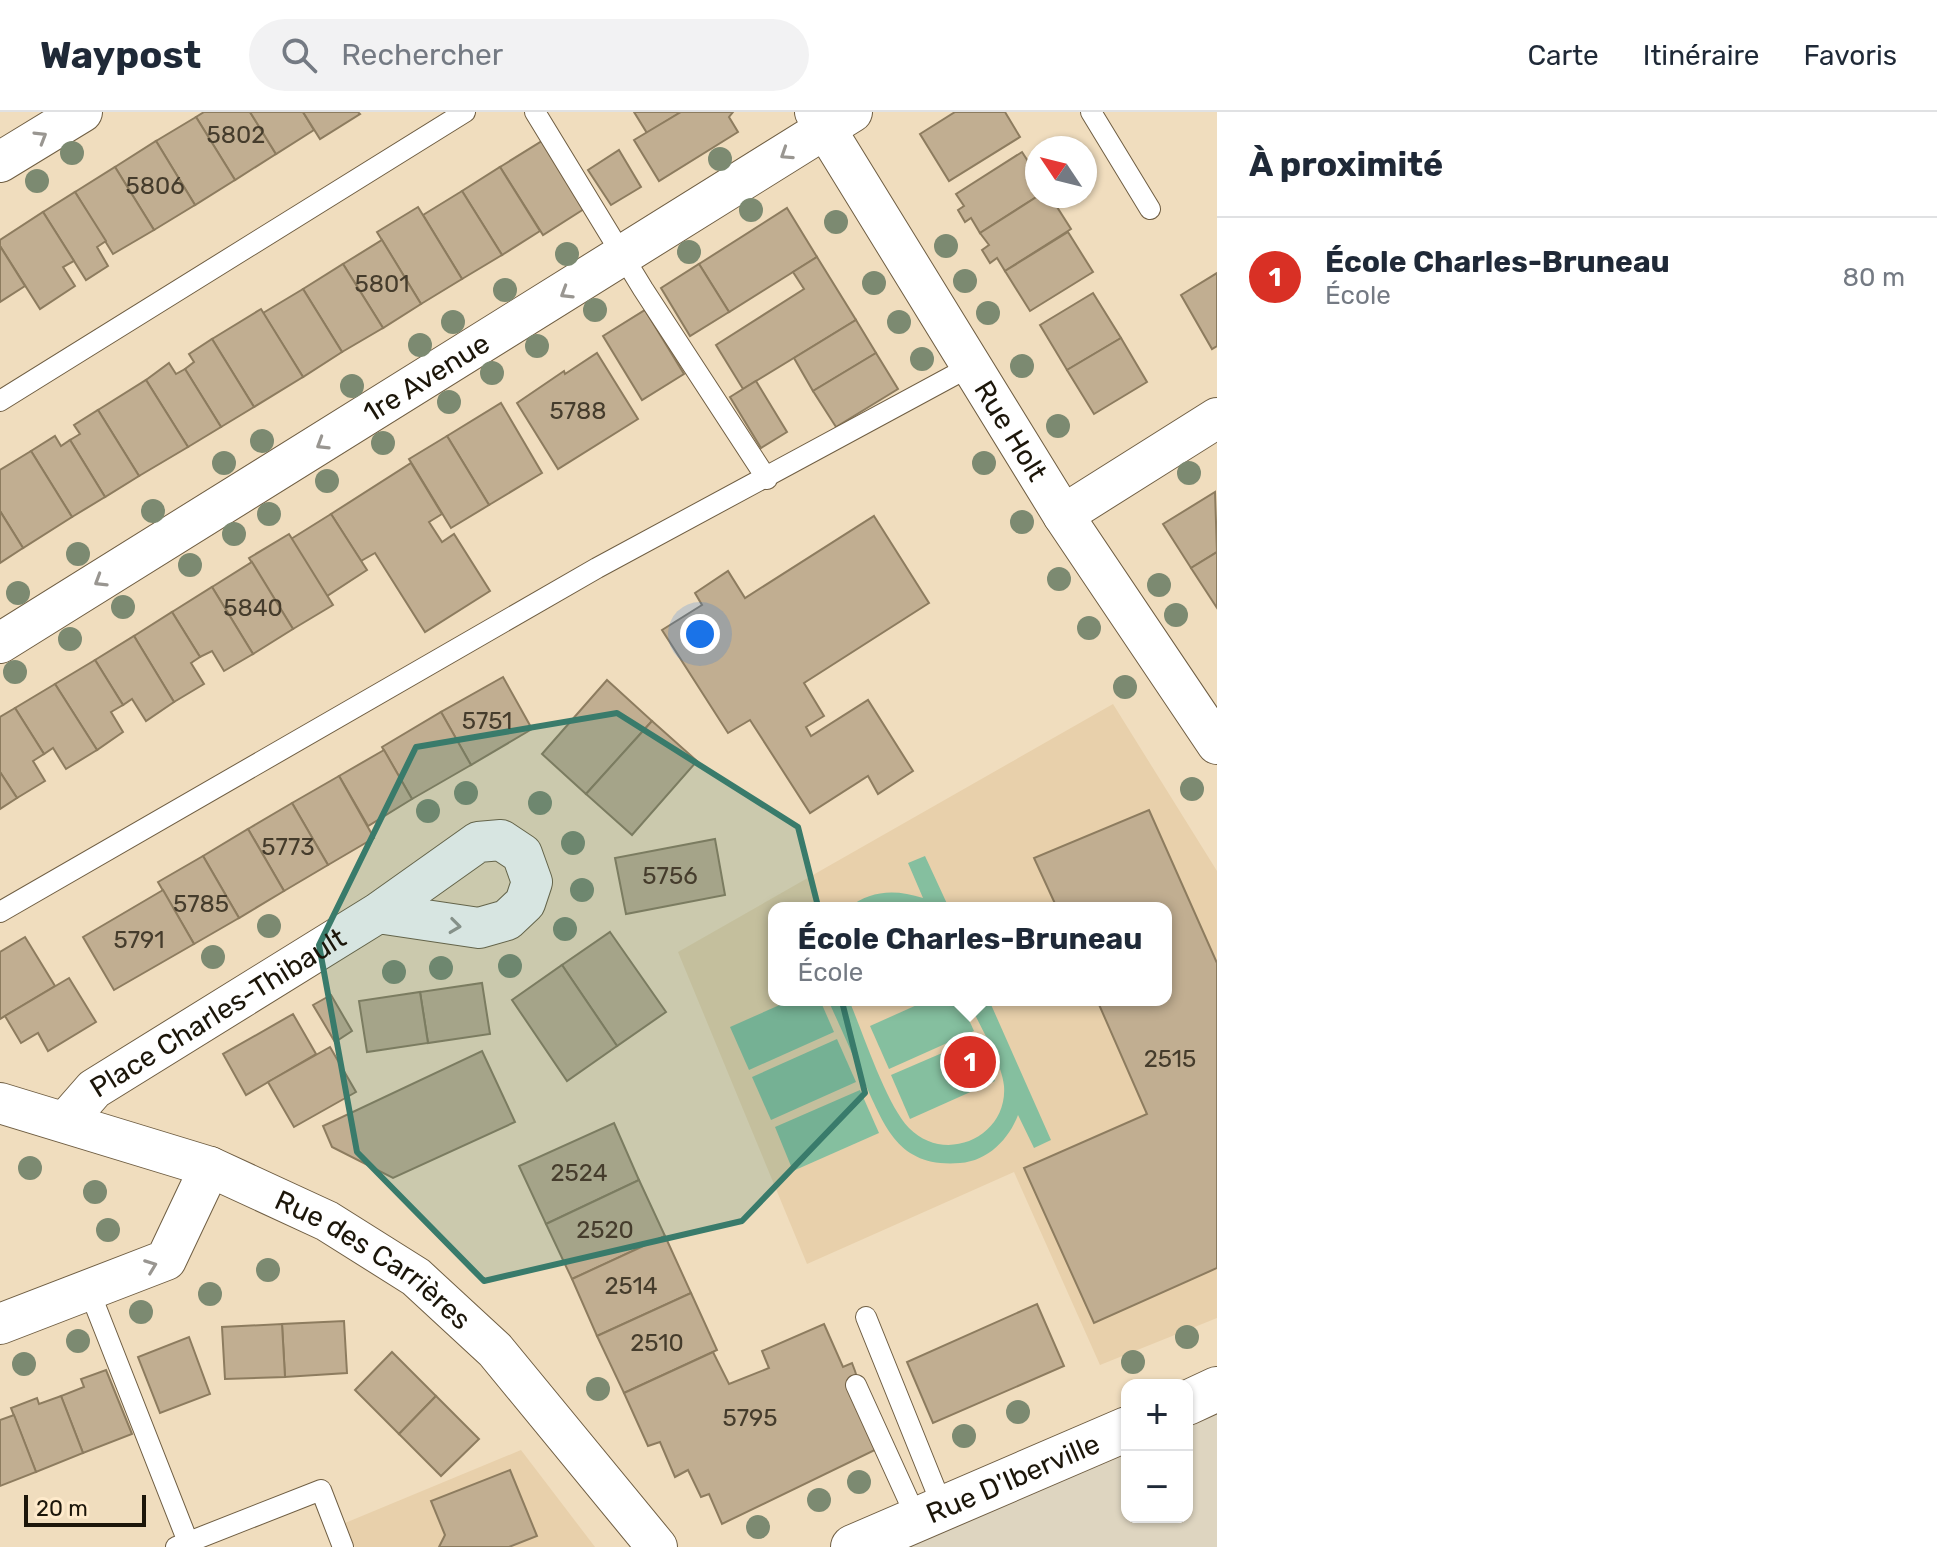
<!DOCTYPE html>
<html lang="fr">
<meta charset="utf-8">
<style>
:root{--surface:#fff;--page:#f2f2f3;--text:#1f2937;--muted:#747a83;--line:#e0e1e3;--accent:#d93025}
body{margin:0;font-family:Rubik,sans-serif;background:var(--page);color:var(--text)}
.controls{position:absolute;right:24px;bottom:24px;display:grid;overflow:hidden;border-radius:16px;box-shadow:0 2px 6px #0004}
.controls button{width:72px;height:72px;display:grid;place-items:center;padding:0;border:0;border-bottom:2px solid var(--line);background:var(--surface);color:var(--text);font:40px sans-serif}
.compass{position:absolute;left:1025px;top:24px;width:72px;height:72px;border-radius:50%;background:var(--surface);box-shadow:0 2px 6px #0004;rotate:305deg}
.scale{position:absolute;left:24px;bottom:20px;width:122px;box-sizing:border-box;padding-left:8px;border:4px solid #1c160a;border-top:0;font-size:22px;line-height:28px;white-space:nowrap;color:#1c160a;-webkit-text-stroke:6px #feeacb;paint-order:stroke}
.you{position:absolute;left:700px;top:522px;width:28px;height:28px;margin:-20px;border:6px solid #fff;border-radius:50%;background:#1a73e8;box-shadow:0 0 0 12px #1a73e833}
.badge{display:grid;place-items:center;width:52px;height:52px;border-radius:50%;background:var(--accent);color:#fff;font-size:26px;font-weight:700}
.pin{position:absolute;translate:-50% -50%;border:4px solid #fff;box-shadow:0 2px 8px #0006}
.popup{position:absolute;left:768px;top:790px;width:404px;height:104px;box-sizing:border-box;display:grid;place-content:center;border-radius:16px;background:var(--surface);filter:drop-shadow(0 2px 6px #0005);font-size:26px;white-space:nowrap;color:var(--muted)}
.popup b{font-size:30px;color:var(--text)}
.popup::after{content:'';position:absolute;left:50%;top:100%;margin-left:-16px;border:16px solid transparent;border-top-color:var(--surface)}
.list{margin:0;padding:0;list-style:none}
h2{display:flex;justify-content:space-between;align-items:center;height:104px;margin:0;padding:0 32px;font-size:34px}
h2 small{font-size:26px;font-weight:400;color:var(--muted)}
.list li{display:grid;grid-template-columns:52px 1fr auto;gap:24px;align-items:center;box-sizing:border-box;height:120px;padding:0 32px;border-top:2px solid var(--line)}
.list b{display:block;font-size:30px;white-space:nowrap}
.list p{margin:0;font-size:26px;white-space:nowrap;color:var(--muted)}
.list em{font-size:26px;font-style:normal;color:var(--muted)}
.icon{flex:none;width:44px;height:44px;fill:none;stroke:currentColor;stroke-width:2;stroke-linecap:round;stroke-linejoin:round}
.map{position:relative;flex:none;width:1217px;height:1435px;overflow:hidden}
header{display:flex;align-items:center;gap:48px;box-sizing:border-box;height:112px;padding:0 40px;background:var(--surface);border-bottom:2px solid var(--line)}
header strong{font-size:38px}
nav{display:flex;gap:44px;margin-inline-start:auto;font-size:28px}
.search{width:560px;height:72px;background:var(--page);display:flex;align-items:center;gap:20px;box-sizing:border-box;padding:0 28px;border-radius:44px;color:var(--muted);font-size:30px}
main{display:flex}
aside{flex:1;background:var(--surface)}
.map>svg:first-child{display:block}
.built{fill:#e8d0ab;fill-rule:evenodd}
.industrial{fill:#ded5c0}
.pitch{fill:#85bf9f}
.building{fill:#c1ae91;stroke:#8d7c5f;stroke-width:2}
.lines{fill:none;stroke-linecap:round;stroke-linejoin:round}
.lane-casing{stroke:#6f5e43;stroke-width:22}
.street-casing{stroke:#6f5e43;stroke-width:42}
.secondary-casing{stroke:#6f5e43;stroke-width:46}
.lane{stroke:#fff;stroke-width:20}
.street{stroke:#fff;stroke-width:40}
.secondary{stroke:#fff;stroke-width:44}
.tree{fill:#7c8a71}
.oneway{stroke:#999691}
.marked{fill:#397b6b;fill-opacity:0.2;stroke:#397b6b;stroke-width:6;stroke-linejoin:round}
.labels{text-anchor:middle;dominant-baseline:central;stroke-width:7;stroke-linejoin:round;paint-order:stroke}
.number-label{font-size:24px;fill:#453c2c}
.street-label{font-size:28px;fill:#1c160a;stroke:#feeacb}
</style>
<header>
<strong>Waypost</strong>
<div class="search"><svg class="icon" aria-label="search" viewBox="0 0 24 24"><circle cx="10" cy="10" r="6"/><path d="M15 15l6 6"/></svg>Rechercher</div>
<nav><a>Carte</a><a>Itinéraire</a><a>Favoris</a></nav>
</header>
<main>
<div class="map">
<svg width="1217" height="1435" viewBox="0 0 1217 1435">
<rect width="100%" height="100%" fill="#f0ddbe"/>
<g class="built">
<path d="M 1113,592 L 1217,759 L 1217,1206 L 1100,1253 L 1014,1060 L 807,1152 L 678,840 ZM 774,796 L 1166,796 L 1166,888 L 774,888 Z"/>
<path d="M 521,1338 L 595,1435 L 355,1435 L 345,1411 Z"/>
</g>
<path class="industrial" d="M 1217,1300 L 1217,1435 L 906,1435 L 1127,1339 L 1127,1405 L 1187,1405 L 1187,1313 Z"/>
<g class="pitch">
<path d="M 925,744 L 949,796 L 848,796 C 871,778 895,777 923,786 L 908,751 Z"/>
<path d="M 791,888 L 820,888 L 834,920 L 749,958 L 730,915 Z"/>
<path d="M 828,888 L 849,888 C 863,921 886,992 909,1016 C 945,1053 1008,1025 1004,974 C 1002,950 978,911 968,888 L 989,888 L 1051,1028 L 1034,1036 L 1018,1003 C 1009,1027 988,1049 960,1051 C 898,1056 885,1015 863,967 C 852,941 840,914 828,888 Z"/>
<path d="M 928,888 L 960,888 L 974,919 L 889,957 L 870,914 Z"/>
<path d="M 977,926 L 995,969 L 910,1007 L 891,963 Z"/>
<path d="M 837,927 L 856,970 L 771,1008 L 752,965 Z"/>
<path d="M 860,978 L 879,1021 L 793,1059 L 775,1015 Z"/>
</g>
<g class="building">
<path d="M 204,0 L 250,0 L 276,42 L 235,68 L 196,5 Z"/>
<path d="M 250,0 L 303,0 L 314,18 L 276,42 Z"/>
<path d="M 303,0 L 358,0 L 360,2 L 320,27 Z"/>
<path d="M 634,0 L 681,0 L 647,21 Z"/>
<path d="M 681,0 L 733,0 L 729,5 L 738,20 L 659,69 L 634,28 Z"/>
<path d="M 955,0 L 1005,0 L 1020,25 L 949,69 L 920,22 Z"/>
<path d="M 196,5 L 235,68 L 195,93 L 156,29 Z"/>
<path d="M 156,29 L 195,93 L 154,118 L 115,55 Z"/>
<path d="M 542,29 L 584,97 L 543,123 L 500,55 Z"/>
<path d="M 619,38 L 641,75 L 611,93 L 588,58 Z"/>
<path d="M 1022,40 L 1037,63 L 1038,84 L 980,121 L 971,106 L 965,110 L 958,98 L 964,94 L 956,82 Z"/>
<path d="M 115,55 L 154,118 L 113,142 L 75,80 Z"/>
<path d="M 500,55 L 540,119 L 502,143 L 462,79 Z"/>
<path d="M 462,79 L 502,143 L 462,167 L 423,103 Z"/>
<path d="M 75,80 L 106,129 L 97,135 L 108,154 L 86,168 L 43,100 Z"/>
<path d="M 1038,84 L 1050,84 L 1071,117 L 1005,159 L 997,146 L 990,151 L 982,138 L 989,133 L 980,121 Z"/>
<path d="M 418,95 L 462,167 L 421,192 L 377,120 Z"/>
<path d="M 787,96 L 817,145 L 729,200 L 699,152 Z"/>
<path d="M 43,100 L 74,149 L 63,155 L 75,174 L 40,197 L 0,134 L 0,128 Z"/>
<path d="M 1068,120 L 1093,160 L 1030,199 L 1005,159 Z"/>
<path d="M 382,128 L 421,192 L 383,216 L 343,152 Z"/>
<path d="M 0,134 L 25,174 L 0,190 Z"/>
<path d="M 817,145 L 856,208 L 743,277 L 716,233 L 804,177 L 793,160 Z"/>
<path d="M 343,152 L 383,216 L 342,240 L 303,177 Z"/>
<path d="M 699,152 L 729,200 L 690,224 L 661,176 Z"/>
<path d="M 1217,161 L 1217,234 L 1212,237 L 1181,183 Z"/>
<path d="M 303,177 L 342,240 L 303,265 L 263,201 Z"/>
<path d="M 1093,181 L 1121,226 L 1067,258 L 1040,213 Z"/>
<path d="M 261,197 L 303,265 L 254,295 L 212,227 Z"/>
<path d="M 645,198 L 684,262 L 642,288 L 603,224 Z"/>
<path d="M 856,208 L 876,241 L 813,279 L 794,246 Z"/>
<path d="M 1121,226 L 1147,270 L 1094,302 L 1067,258 Z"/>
<path d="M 212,227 L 254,295 L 221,315 L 185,257 L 194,250 L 189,242 Z"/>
<path d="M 597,241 L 638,307 L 558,357 L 517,291 L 564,259 L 565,262 Z"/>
<path d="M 876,241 L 898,277 L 836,315 L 813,279 Z"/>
<path d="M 169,251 L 176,262 L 185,257 L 221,315 L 188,335 L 146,268 Z"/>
<path d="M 146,268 L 188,335 L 139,364 L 98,298 Z"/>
<path d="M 756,269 L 787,320 L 761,336 L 730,285 Z"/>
<path d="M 501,291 L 542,361 L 489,393 L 447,324 Z"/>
<path d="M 98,298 L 139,364 L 105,385 L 70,328 L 80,322 L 74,313 Z"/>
<path d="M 55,324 L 61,334 L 70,328 L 105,385 L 72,405 L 31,339 Z"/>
<path d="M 447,324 L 489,393 L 451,416 L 409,347 Z"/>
<path d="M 31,339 L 72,405 L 23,436 L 0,399 L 0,358 Z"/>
<path d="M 411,351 L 442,402 L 429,410 L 442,430 L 454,422 L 490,479 L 425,520 L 375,441 L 361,449 L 331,402 Z"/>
<path d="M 1215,380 L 1217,440 L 1191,456 L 1163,412 Z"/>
<path d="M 0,399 L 23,436 L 0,451 Z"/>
<path d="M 331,402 L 367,458 L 327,484 L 291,427 Z"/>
<path d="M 874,404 L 929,491 L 804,571 L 824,604 L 806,615 L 811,624 L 868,588 L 913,659 L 878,682 L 868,664 L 810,701 L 750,608 L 728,621 L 662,518 L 702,493 L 695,481 L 728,459 L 745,486 Z"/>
<path d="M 289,422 L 333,493 L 293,517 L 249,446 Z"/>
<path d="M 1217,440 L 1217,496 L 1191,456 Z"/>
<path d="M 252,450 L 293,517 L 253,542 L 212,475 Z"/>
<path d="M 212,475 L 253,542 L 224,559 L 212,539 L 200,545 L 172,500 Z"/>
<path d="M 172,500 L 200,545 L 191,551 L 204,572 L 174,590 L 134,524 Z"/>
<path d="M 134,524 L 174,590 L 146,609 L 132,587 L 123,593 L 95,548 Z"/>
<path d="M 95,548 L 123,593 L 111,600 L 123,620 L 97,638 L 55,572 Z"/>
<path d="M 503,565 L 532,617 L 471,653 L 441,600 Z"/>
<path d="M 607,568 L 652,609 L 586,682 L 542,642 Z"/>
<path d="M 55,572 L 97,638 L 66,657 L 53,636 L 44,642 L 15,596 Z"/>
<path d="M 15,596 L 44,642 L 33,649 L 45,669 L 17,686 L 0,660 L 0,605 Z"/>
<path d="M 441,600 L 471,653 L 412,687 L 382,635 Z"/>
<path d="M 652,609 L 697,649 L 632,723 L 586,682 Z"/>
<path d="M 384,638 L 412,687 L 368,714 L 339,664 Z"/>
<path d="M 0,660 L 17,686 L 0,697 Z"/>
<path d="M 339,664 L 374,726 L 328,753 L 292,691 Z"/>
<path d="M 292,691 L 328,753 L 284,779 L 248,717 Z"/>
<path d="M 1149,698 L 1217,851 L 1217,1156 L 1094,1211 L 1024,1056 L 1147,1002 L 1097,888 L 1166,888 L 1166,796 L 1057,796 L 1034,746 Z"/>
<path d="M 248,717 L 284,779 L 239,806 L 203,744 Z"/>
<path d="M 715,727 L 725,783 L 626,802 L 615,746 Z"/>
<path d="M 203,744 L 239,806 L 194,832 L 158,770 Z"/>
<path d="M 163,778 L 194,832 L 114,878 L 83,825 Z"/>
<path d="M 610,820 L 666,900 L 617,934 L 562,853 Z"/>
<path d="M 25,825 L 55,874 L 0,907 L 0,840 Z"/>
<path d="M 562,853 L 617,934 L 567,969 L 512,888 Z"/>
<path d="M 69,866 L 96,910 L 48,939 L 38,921 L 21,931 L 5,904 Z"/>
<path d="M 482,871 L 490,922 L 428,931 L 420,880 Z"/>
<path d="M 420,880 L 428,931 L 367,940 L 359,889 Z"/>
<path d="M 331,883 L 352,919 L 335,930 L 313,893 Z"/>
<path d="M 293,902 L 316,942 L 246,983 L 223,942 Z"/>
<path d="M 330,935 L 356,980 L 294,1015 L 268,970 Z"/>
<path d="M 482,939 L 515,1010 L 393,1066 L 332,1035 L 323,1014 Z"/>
<path d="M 614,1011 L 639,1068 L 546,1112 L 519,1054 Z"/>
<path d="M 639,1068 L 665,1124 L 572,1167 L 546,1112 Z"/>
<path d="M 665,1124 L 691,1181 L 597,1224 L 572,1167 Z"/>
<path d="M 691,1181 L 717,1238 L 624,1281 L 597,1224 Z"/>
<path d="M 1037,1192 L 1064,1254 L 933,1311 L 907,1250 Z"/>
<path d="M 344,1209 L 347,1261 L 285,1265 L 282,1212 Z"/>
<path d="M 282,1212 L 285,1265 L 225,1267 L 222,1215 Z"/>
<path d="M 824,1212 L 843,1255 L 852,1251 L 855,1259 L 879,1336 L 722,1412 L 709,1382 L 701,1385 L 688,1358 L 675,1365 L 660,1330 L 648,1334 L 624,1281 L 713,1240 L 729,1272 L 769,1256 L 762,1239 Z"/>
<path d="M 189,1225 L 210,1282 L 160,1301 L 138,1245 Z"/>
<path d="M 392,1240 L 436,1284 L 399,1322 L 355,1278 Z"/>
<path d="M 106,1258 L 132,1322 L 83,1341 L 61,1284 L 84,1275 L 81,1267 Z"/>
<path d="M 61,1284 L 83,1341 L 36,1360 L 11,1296 L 37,1286 L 39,1292 Z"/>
<path d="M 436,1284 L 479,1327 L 441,1364 L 399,1322 Z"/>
<path d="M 14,1303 L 36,1360 L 0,1374 L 0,1308 Z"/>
<path d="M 510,1358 L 537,1424 L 509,1435 L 439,1435 L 445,1423 L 431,1389 Z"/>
</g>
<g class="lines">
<defs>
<g id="lane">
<path d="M 535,0 L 643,177 L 767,367"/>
<path d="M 1091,0 L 1150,97"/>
<path d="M 0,289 L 465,0"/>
<path d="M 0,800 L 597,456 L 971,254"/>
<path d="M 89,1178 L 188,1430"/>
<path d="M 866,1205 L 943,1396"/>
<path d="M 856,1273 L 917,1407"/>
<path d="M 176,1435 L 321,1378 L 343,1435"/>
</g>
<g id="street">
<path id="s1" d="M 815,0 L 1063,403 L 1217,632"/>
<path d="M 0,50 L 82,0"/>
<path d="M 1063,403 L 1217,306"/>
<path id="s2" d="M 0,531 L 852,0"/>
<path id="s3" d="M 0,991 L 210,1055 L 327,1109 L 416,1165 L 495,1238 L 657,1435"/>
<path id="s4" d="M 66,1009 L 94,977 L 378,801 L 478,730 L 501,728 L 522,742 L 532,770 L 525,791 L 507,808 L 479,816 L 378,801"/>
<path d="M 0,1212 L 166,1148 L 210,1055"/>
</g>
<g id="secondary">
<path d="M 1187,1291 L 1217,1277"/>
<path id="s5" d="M 853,1435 L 1127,1317"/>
</g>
</defs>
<use href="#lane" class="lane-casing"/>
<use href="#street" class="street-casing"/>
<use href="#secondary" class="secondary-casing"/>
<use href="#lane" class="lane"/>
<use href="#street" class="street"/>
<use href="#secondary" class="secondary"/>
</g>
<g class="tree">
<circle cx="72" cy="41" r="12"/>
<circle cx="720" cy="47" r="12"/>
<circle cx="37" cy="69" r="12"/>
<circle cx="751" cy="98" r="12"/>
<circle cx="836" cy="110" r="12"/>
<circle cx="946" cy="134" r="12"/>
<circle cx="689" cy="140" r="12"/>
<circle cx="567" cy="142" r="12"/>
<circle cx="965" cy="169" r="12"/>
<circle cx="874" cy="171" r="12"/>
<circle cx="505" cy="178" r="12"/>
<circle cx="595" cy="198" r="12"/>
<circle cx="988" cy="201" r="12"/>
<circle cx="453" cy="210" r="12"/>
<circle cx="899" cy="210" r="12"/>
<circle cx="420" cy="233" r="12"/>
<circle cx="537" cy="234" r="12"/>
<circle cx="922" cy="247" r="12"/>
<circle cx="1022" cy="254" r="12"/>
<circle cx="492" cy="261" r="12"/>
<circle cx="352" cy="274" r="12"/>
<circle cx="449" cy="290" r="12"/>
<circle cx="1058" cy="314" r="12"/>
<circle cx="262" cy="329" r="12"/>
<circle cx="383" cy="331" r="12"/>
<circle cx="224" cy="351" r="12"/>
<circle cx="984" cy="351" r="12"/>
<circle cx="1189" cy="361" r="12"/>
<circle cx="327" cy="369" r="12"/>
<circle cx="153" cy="399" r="12"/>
<circle cx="269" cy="402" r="12"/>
<circle cx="1022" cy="410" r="12"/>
<circle cx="234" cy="422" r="12"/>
<circle cx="78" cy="442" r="12"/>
<circle cx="190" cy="453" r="12"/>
<circle cx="1059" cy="467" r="12"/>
<circle cx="1159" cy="473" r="12"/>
<circle cx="18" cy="481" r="12"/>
<circle cx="123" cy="495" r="12"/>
<circle cx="1176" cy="503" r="12"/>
<circle cx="1089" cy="516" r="12"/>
<circle cx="70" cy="527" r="12"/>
<circle cx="15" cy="560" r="12"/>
<circle cx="1125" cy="575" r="12"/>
<circle cx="1192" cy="677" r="12"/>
<circle cx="466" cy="681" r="12"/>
<circle cx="540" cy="691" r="12"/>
<circle cx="428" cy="699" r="12"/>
<circle cx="573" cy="731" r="12"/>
<circle cx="582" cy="778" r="12"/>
<circle cx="269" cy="814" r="12"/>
<circle cx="565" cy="817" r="12"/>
<circle cx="213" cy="845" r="12"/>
<circle cx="510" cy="854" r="12"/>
<circle cx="441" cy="856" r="12"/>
<circle cx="394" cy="860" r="12"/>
<circle cx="30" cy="1056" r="12"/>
<circle cx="95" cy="1080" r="12"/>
<circle cx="108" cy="1118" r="12"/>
<circle cx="268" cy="1158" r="12"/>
<circle cx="210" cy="1182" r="12"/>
<circle cx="141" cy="1200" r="12"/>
<circle cx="1187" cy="1225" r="12"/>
<circle cx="78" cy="1229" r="12"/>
<circle cx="1133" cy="1250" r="12"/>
<circle cx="24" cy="1252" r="12"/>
<circle cx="598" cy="1277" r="12"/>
<circle cx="1018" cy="1300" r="12"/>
<circle cx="964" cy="1324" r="12"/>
<circle cx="859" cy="1370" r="12"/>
<circle cx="819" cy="1388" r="12"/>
<circle cx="758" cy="1415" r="12"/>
</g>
<defs><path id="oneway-chevron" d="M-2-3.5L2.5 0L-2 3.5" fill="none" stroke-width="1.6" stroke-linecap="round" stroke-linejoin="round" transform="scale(2)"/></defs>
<g class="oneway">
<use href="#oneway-chevron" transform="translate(41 25) rotate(-31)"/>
<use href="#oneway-chevron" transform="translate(786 42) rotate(147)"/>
<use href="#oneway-chevron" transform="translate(566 181) rotate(148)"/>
<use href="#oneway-chevron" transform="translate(322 332) rotate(148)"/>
<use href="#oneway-chevron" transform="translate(100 469) rotate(148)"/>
<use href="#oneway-chevron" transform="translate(455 814) rotate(7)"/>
<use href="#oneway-chevron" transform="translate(151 1154) rotate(-21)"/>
</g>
<path class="marked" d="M 617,601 L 798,715 L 865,981 L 742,1109 L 484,1169 L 357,1040 L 319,833 L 416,635 Z"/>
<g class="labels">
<g class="number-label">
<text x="236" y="23">5802</text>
<text x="155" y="74">5806</text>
<text x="382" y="172">5801</text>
<text x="578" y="299">5788</text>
<text x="253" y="496">5840</text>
<text x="487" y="609">5751</text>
<text x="288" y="735">5773</text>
<text x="670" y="764">5756</text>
<text x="201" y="792">5785</text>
<text x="139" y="828">5791</text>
<text x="1170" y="947">2515</text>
<text x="579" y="1061">2524</text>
<text x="605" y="1118">2520</text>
<text x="631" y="1174">2514</text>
<text x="657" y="1231">2510</text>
<text x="750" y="1306">5795</text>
</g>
<g class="street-label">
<text stroke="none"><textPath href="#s2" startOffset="502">1re Avenue</textPath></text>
<text stroke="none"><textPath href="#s1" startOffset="374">Rue Holt</textPath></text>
<text stroke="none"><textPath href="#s4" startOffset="188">Place Charles-Thibault</textPath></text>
<text stroke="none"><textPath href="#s3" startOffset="408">Rue des Carrières</textPath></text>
<text stroke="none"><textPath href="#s5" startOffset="174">Rue D'Iberville</textPath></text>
</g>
</g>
</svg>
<div class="controls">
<button>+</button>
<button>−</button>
</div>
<svg class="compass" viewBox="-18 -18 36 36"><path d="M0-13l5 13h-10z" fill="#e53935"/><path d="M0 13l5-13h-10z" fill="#747a83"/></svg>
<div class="scale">20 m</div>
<div class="you"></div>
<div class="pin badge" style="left:970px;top:950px">1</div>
<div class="popup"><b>École Charles-Bruneau</b>École</div>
</div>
<aside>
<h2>À proximité<small></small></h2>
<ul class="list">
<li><span class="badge">1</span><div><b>École Charles-Bruneau</b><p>École</p></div><em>80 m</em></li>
</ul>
</aside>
</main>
